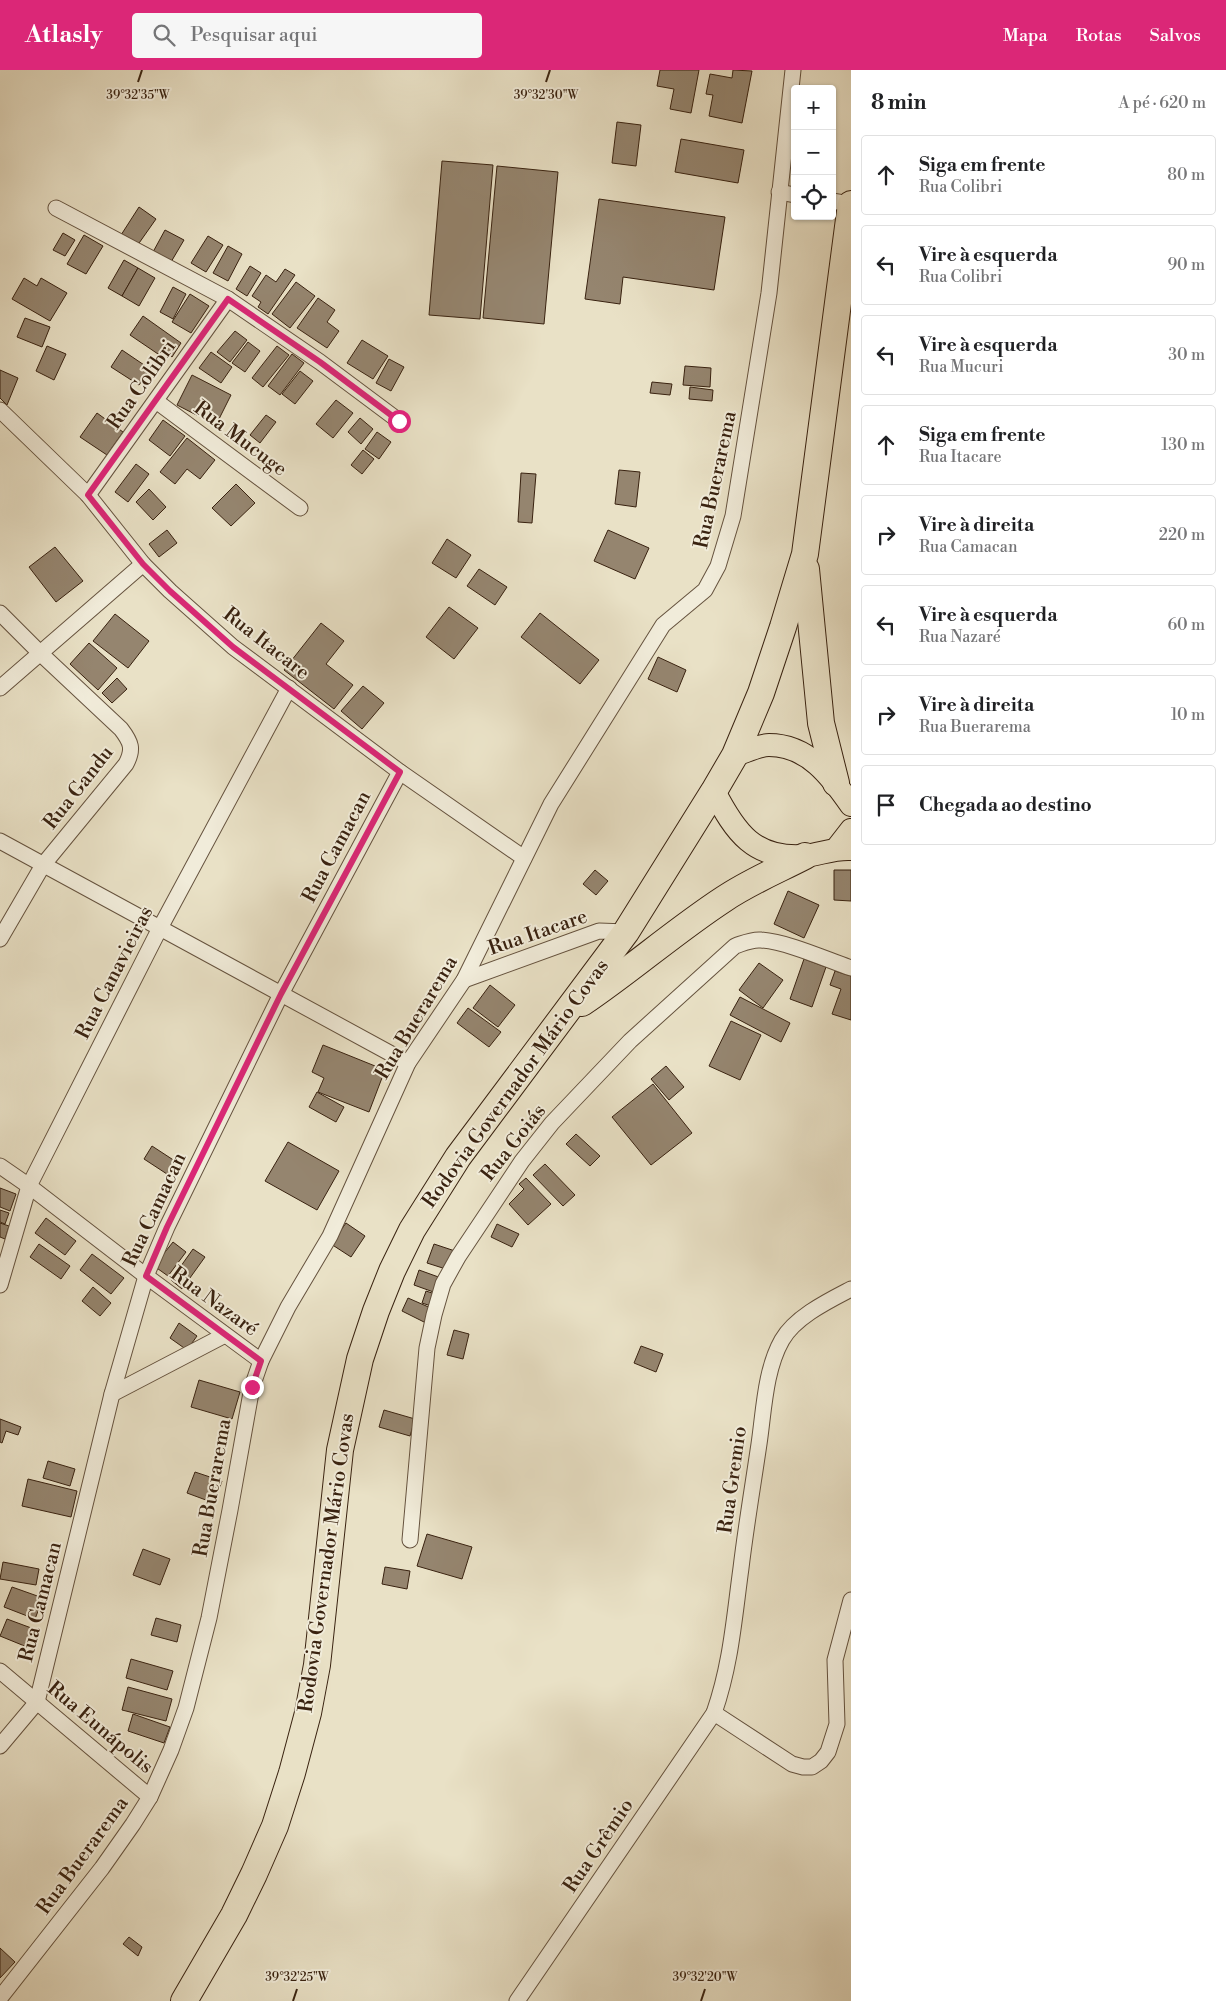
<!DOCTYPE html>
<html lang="pt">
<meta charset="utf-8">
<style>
:root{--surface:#fff;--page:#f6f6f6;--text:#202124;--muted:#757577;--line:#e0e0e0;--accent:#db2777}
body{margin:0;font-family:"Libre Bodoni",serif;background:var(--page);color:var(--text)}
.controls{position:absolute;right:15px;top:15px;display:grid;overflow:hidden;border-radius:5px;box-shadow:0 1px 4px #0004}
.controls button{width:45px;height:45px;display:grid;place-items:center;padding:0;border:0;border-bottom:1px solid var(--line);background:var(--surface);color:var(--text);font:25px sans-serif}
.stop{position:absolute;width:15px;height:15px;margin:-11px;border:4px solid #db2777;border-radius:50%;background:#fff}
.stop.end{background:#db2777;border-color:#fff;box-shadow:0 1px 5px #0008}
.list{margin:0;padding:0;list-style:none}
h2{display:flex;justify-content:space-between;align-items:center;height:65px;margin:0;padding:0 20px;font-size:21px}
h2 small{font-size:16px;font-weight:400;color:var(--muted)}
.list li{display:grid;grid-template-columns:32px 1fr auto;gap:15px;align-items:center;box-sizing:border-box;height:80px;margin:0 10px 10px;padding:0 10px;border:1px solid var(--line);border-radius:5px}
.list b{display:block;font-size:19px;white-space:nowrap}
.list p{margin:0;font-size:16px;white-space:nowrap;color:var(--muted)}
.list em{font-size:16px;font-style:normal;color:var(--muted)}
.icon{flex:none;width:28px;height:28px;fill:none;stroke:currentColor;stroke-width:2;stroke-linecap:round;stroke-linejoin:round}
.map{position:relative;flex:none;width:851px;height:1931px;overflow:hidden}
header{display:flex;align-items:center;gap:30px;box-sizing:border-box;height:70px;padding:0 25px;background:var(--accent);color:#fff}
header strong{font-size:24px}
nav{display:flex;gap:28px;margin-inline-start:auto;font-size:18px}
.search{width:350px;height:45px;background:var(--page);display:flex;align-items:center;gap:12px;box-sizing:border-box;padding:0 18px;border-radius:5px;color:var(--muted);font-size:19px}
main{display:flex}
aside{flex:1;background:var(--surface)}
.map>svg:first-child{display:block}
.building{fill:#95856f;stroke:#392210}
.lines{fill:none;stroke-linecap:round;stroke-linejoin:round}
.street-casing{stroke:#65523e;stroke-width:17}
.primary-casing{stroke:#392210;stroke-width:24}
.highway-casing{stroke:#392210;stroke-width:28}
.street{stroke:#f1ecda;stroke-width:15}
.primary{stroke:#e9e1c6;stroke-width:22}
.highway{stroke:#e9e1c6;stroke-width:26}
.route{stroke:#db2777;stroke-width:6}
.ticks{fill:none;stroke:#392210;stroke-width:2}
.labels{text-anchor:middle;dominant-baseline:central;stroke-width:4;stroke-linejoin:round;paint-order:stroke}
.street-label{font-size:20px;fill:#392210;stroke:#f1ecda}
.ticks-label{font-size:12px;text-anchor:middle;fill:#392210;stroke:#f1ecda;stroke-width:4;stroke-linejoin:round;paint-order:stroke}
</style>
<header>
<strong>Atlasly</strong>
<div class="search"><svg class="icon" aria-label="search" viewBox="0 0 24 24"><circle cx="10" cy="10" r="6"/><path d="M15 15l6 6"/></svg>Pesquisar aqui</div>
<nav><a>Mapa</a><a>Rotas</a><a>Salvos</a></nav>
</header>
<main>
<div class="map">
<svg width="851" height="1931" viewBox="0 0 851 1931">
<rect width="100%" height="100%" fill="#e9e1c6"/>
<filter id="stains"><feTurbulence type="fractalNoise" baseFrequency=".004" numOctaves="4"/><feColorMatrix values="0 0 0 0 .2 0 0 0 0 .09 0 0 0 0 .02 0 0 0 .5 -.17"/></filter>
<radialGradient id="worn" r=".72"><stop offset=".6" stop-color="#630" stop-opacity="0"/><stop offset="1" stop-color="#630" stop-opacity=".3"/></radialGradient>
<g class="building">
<path d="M 660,0 L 699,0 L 691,43 L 670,39 L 674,19 L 657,16 Z"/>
<path d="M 733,0 L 752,1 L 742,53 L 709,46 L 713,25 L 706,24 L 710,4 L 732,8 Z"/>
<path d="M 617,52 L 641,55 L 636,96 L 612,93 Z"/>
<path d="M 681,69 L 744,80 L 738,113 L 675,102 Z"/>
<path d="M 442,91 L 493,95 L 480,249 L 429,245 Z"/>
<path d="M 497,96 L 558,102 L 544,254 L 483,248 Z"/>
<path d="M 599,129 L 725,147 L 714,220 L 623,207 L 620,234 L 585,229 Z"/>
<path d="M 139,137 L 156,149 L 137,176 L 121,165 Z"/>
<path d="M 165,160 L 184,170 L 171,192 L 153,182 Z"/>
<path d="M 63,163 L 75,170 L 65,186 L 53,180 Z"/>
<path d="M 84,165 L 103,176 L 86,204 L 67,194 Z"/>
<path d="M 208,166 L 223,175 L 206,202 L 191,193 Z"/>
<path d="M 228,176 L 242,184 L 228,211 L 213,203 Z"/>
<path d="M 124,190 L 138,198 L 122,226 L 108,218 Z"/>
<path d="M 250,196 L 261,203 L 247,226 L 236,219 Z"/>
<path d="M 138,198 L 155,208 L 139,236 L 122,226 Z"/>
<path d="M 285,199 L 295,205 L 268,244 L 258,237 L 261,232 L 252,226 L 266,205 L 276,212 Z"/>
<path d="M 24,208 L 37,216 L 41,208 L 67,223 L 50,251 L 12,229 Z"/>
<path d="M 296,212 L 315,226 L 290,258 L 272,244 Z"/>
<path d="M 173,217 L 186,224 L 173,249 L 160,242 Z"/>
<path d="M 190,224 L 209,236 L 191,263 L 172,252 Z"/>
<path d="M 318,228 L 335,240 L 327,252 L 339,261 L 327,278 L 297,258 Z"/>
<path d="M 143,246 L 181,273 L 172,287 L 162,279 L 158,284 L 130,265 Z"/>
<path d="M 25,248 L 50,257 L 42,277 L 17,267 Z"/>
<path d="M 235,261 L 247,270 L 230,292 L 217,282 Z"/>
<path d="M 362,270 L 388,286 L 373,309 L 347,293 Z"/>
<path d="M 248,272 L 260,281 L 245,302 L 232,293 Z"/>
<path d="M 47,276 L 66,284 L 54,310 L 36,301 Z"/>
<path d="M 277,276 L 289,285 L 263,317 L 252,308 Z"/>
<path d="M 122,280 L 150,299 L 139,315 L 111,297 Z"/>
<path d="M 211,282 L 232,297 L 221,313 L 199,298 Z"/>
<path d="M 292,284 L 304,293 L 280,325 L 268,316 Z"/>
<path d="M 389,289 L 404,297 L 391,321 L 376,313 Z"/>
<path d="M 685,296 L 711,298 L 710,317 L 683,315 Z"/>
<path d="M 0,300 L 18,308 L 7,335 L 0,328 Z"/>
<path d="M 300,301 L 313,311 L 295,334 L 282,324 Z"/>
<path d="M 192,305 L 231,325 L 216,355 L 177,335 Z"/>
<path d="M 652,312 L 672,314 L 670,325 L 650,323 Z"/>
<path d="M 690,317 L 713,320 L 712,331 L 689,329 Z"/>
<path d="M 336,330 L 353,343 L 333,368 L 316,354 Z"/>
<path d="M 97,343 L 123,362 L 107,385 L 80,367 Z"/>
<path d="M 266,345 L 276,352 L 260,373 L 250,365 Z"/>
<path d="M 360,348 L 373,359 L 361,374 L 348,362 Z"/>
<path d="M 163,350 L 185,366 L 170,386 L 149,370 Z"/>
<path d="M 377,362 L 391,372 L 379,389 L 365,379 Z"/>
<path d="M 187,368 L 215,390 L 200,409 L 187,399 L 175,414 L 160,402 Z"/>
<path d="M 363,380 L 374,389 L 362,404 L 351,395 Z"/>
<path d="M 136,394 L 149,404 L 128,432 L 115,422 Z"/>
<path d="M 619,400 L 640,402 L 636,437 L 615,434 Z"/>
<path d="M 521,403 L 536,404 L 532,453 L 518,452 Z"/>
<path d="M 236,414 L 255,433 L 231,456 L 212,438 Z"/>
<path d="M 149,419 L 166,437 L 153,450 L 136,432 Z"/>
<path d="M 167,460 L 177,473 L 159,487 L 149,474 Z"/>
<path d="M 608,460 L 649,478 L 635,509 L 594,491 Z"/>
<path d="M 447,469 L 471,485 L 456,508 L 432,493 Z"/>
<path d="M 55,477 L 83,511 L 56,532 L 29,497 Z"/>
<path d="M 479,499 L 507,517 L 495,535 L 467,516 Z"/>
<path d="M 449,537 L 478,558 L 454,589 L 426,567 Z"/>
<path d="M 540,543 L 599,590 L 580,614 L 521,567 Z"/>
<path d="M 115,544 L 149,571 L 128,598 L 93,571 Z"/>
<path d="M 321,553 L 344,571 L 326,594 L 353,615 L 334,639 L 284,600 Z"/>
<path d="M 89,573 L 117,598 L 98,620 L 70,594 Z"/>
<path d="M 658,587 L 686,600 L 677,622 L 648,609 Z"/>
<path d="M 117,608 L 127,619 L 112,633 L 102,623 Z"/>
<path d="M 363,616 L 384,633 L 362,659 L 341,641 Z"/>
<path d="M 595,800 L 608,811 L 596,825 L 583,814 Z"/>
<path d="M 834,800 L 851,800 L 851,831 L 834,830 Z"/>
<path d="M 788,821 L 819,835 L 804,868 L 774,854 Z"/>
<path d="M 804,889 L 826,897 L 812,937 L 790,929 Z"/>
<path d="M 759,893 L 783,910 L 763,938 L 739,920 Z"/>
<path d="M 835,901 L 851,906 L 851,950 L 832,944 L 841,919 L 830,915 Z"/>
<path d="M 490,915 L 515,935 L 498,957 L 473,938 Z"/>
<path d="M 740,927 L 790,953 L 781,972 L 730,945 Z"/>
<path d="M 468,938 L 501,962 L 489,977 L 457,953 Z"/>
<path d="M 731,951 L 761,965 L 740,1010 L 709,996 Z"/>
<path d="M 323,975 L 385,1000 L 369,1042 L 318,1022 L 324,1008 L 312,1002 Z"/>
<path d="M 666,996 L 684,1017 L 669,1030 L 651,1009 Z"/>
<path d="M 653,1014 L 692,1063 L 651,1095 L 612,1047 Z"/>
<path d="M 317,1022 L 344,1037 L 336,1052 L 309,1037 Z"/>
<path d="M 576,1064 L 600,1086 L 590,1096 L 566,1074 Z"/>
<path d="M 288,1072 L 339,1101 L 317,1140 L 265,1111 Z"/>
<path d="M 152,1076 L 178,1093 L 170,1106 L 144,1089 Z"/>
<path d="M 545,1094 L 575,1125 L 563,1136 L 533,1105 Z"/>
<path d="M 526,1108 L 551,1134 L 528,1155 L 509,1134 L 524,1119 L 519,1114 Z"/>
<path d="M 0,1118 L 16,1124 L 10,1141 L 0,1137 Z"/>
<path d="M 0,1140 L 9,1143 L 5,1154 L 0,1152 Z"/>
<path d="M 46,1148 L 76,1171 L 65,1185 L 35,1163 Z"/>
<path d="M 0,1153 L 9,1156 L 5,1169 L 0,1167 Z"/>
<path d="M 346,1153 L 365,1166 L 351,1187 L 331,1174 Z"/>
<path d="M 497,1154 L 519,1164 L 512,1177 L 491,1167 Z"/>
<path d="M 173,1172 L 186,1182 L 168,1206 L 154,1196 Z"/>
<path d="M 39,1174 L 70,1196 L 61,1209 L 30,1187 Z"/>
<path d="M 434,1174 L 455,1181 L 449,1200 L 427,1193 Z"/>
<path d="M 193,1179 L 205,1187 L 182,1219 L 171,1210 Z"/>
<path d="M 92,1184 L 124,1208 L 111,1224 L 80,1200 Z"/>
<path d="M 419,1200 L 444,1209 L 439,1224 L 414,1215 Z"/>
<path d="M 93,1217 L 111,1233 L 100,1246 L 82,1231 Z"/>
<path d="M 426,1221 L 438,1225 L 434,1237 L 422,1233 Z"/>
<path d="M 408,1228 L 433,1239 L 426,1253 L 402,1241 Z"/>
<path d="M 179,1253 L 197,1266 L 187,1280 L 170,1268 Z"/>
<path d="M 454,1260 L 469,1264 L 463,1289 L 447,1285 Z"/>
<path d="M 641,1276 L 663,1284 L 656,1302 L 634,1293 Z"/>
<path d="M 199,1310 L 240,1322 L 232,1349 L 191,1337 Z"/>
<path d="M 384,1340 L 415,1349 L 410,1366 L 379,1357 Z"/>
<path d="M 0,1349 L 21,1357 L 18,1365 L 6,1361 L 2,1373 L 0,1372 Z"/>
<path d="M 48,1391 L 75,1399 L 70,1416 L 43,1408 Z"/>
<path d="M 195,1402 L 222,1411 L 214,1433 L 187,1423 Z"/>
<path d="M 28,1409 L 77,1421 L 71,1447 L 22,1436 Z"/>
<path d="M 427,1464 L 472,1477 L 462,1509 L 417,1496 Z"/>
<path d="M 143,1479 L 170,1489 L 160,1515 L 133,1505 Z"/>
<path d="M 3,1492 L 39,1499 L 36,1515 L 0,1509 Z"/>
<path d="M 385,1497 L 410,1501 L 407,1519 L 382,1514 Z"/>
<path d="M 12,1517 L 43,1528 L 35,1549 L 4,1537 Z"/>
<path d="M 156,1548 L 181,1555 L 177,1572 L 151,1565 Z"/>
<path d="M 7,1549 L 34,1559 L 27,1577 L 0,1566 Z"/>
<path d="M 131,1589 L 173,1601 L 167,1620 L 126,1608 Z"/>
<path d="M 128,1617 L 172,1629 L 166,1651 L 122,1640 Z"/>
<path d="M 133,1644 L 170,1657 L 164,1673 L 128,1661 Z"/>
<path d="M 129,1867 L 142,1877 L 138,1886 L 123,1874 Z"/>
<path d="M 0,1878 L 15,1892 L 0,1908 Z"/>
</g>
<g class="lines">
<defs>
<g id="street">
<path d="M 779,122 L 795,125"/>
<path d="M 832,131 L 851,134"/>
<path d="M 56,138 L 228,229 L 320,292 L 399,351"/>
<path d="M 156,331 L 300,438"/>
<path d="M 0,340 L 88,425 L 143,494 L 170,521 L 233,577 L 400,702 L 524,788"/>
<path d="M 88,425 L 228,229"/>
<path d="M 0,543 L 40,583 L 121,659 C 131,672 134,679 126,694 L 43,795 L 0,869"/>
<path d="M 0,618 L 143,494"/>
<path d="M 0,771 L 408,993"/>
<path d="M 464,910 L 599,861 L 626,862"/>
<path d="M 0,1096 L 29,1116 L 146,1206 L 261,1291"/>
<path d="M 0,1215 L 29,1116 L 160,858 L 289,618"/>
<path d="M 112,1324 L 225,1265"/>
<path d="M 410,1470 L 427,1278 L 434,1245 L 443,1214 L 458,1187 L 522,1091 L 552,1053 L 630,971 L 735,876 C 744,873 752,869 761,870 C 788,872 825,889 851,898"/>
<path d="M 0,1601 L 150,1727"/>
<path d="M 714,1643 L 792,1694 L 803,1697 L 812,1697 L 821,1691 L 828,1682 L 837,1654 L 835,1590 L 851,1530"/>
<path d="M 0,1676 L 37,1632 L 112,1324 L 146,1206 L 167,1157 L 281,924 L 400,702"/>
<path d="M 0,1928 L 102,1798 L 133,1754 L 150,1727 L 171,1680 L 186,1638 L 209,1548 L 230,1440 L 252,1317 L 261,1291 L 288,1237 L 330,1166 L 408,993 L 464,910 L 551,734 L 663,555 L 705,520 L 718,496 L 733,446 L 769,223 L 793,0"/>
<path d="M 517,1931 L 714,1643 C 731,1594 734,1549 741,1498 C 746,1456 753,1415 759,1374 C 764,1340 765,1300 782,1270 C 795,1247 828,1231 851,1219"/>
</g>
<g id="primary">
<path d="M 735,685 C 745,682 759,675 769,675 C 808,675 831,706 851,735"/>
<path d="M 714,721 C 735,762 754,790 805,786 C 821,784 834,778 851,779"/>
<path d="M 837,778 L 851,760"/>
</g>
<g id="highway">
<path d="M 806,499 L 821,653 L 836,713"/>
<path d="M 582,933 C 631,900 675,861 724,829 C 749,812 778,800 805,786"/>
<path d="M 184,1931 L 234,1845 L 254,1804 L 275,1756 L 292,1703 L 308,1643 L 317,1595 L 340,1380 L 360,1289 L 376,1241 L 392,1201 L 412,1160 L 458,1087 L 626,862 L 714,721 L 735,685 L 761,623 L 783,557 L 805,484 L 851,134"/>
</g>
</defs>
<use href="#street" class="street-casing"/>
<use href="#primary" class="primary-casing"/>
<use href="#highway" class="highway-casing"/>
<use href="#street" class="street"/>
<use href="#primary" class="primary"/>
<use href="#highway" class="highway"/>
</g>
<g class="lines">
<path class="route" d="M 252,1317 L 261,1291 L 146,1206 L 167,1157 L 281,924 L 400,702 L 233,577 L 170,521 L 143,494 L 88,425 L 228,229 L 320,292 L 399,351"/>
</g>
<path class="ticks" d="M 138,12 L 142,0M 546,12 L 550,0M 293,1931 L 297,1919M 701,1931 L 705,1919"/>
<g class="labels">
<g class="street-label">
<text transform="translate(142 315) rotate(-55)">Rua Colibri</text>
<text transform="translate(240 369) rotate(37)">Rua Mucuge</text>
<text transform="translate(716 410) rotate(-78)">Rua Buerarema</text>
<text transform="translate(266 574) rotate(38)">Rua Itacare</text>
<text transform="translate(79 718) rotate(-52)">Rua Gandu</text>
<text transform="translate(337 777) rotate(-62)">Rua Camacan</text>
<text transform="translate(538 863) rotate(-19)">Rua Itacare</text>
<text transform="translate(115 903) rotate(-63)">Rua Canavieiras</text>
<text transform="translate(417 948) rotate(-59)">Rua Buerarema</text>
<text transform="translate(516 1014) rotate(-54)">Rodovia Governador Mário Covas</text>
<text transform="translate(514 1073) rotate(-52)">Rua Goiás</text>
<text transform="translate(155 1140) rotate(-65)">Rua Camacan</text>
<text transform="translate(214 1232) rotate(36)">Rua Nazaré</text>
<text transform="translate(733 1410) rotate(-82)">Rua Gremio</text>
<text transform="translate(213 1418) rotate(-80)">Rua Buerarema</text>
<text transform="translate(327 1493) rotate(-82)">Rodovia Governador Mário Covas</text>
<text transform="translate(41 1532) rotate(-76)">Rua Camacan</text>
<text transform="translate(100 1658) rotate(40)">Rua Eunápolis</text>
<text transform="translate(599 1776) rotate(-56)">Rua Grêmio</text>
<text transform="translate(83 1786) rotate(-54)">Rua Buerarema</text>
</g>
</g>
<g class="ticks-label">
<text x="138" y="29">39°32'35"W</text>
<text x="546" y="29">39°32'30"W</text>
<text x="297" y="1911">39°32'25"W</text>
<text x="705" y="1911">39°32'20"W</text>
</g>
<rect width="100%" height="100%" filter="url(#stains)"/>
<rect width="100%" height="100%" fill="url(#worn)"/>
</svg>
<div class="controls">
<button>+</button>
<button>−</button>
<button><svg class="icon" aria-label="locate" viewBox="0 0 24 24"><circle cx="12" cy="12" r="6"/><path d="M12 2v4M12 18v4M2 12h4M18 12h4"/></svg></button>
</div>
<div class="stop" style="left:399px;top:351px"></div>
<div class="stop end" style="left:252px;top:1317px"></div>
</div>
<aside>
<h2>8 min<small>A pé · 620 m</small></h2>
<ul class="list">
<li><svg class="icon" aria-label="ahead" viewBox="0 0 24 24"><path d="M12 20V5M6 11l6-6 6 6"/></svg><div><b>Siga em frente</b><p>Rua Colibri</p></div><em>80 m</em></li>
<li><svg class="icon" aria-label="left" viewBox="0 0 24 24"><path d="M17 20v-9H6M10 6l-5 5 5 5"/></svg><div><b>Vire à esquerda</b><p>Rua Colibri</p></div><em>90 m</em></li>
<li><svg class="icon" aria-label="left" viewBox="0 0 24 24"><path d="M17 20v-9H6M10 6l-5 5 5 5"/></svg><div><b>Vire à esquerda</b><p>Rua Mucuri</p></div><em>30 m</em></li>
<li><svg class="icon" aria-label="ahead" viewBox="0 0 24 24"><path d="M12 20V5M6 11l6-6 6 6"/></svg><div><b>Siga em frente</b><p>Rua Itacare</p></div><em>130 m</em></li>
<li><svg class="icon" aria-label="right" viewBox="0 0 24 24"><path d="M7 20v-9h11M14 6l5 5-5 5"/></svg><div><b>Vire à direita</b><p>Rua Camacan</p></div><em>220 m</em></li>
<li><svg class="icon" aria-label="left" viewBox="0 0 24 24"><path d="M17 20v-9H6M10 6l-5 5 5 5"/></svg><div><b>Vire à esquerda</b><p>Rua Nazaré</p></div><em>60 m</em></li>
<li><svg class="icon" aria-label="right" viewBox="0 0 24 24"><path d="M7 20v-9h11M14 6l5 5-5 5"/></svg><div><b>Vire à direita</b><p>Rua Buerarema</p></div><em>10 m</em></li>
<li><svg class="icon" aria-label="arrive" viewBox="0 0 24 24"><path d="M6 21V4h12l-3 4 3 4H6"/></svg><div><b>Chegada ao destino</b></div></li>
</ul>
</aside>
</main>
